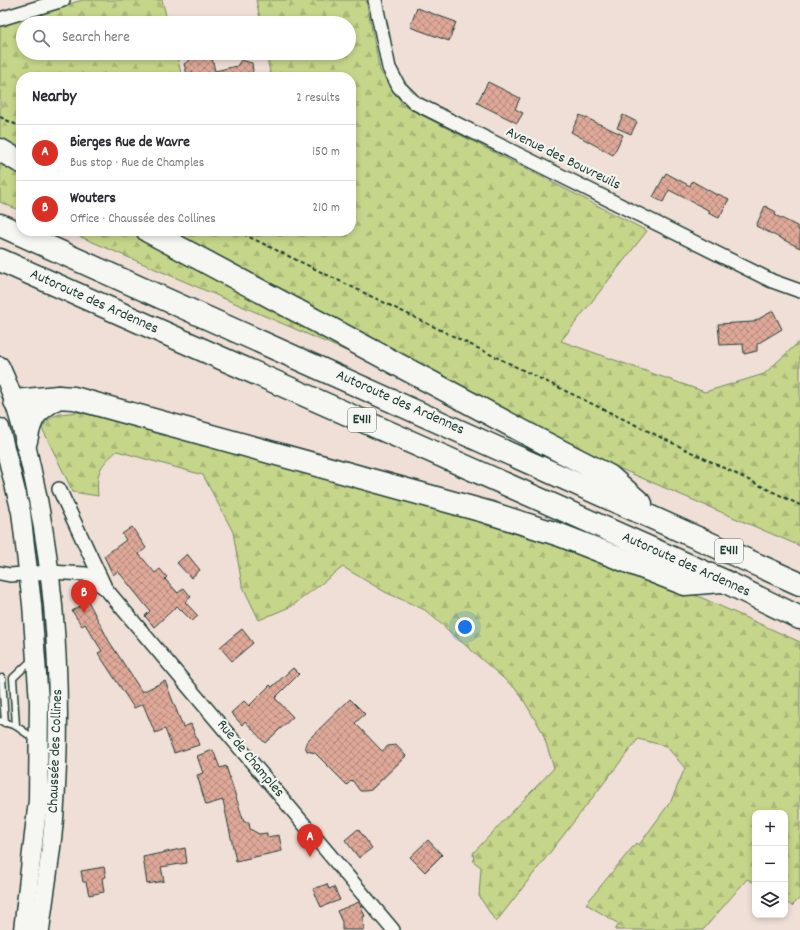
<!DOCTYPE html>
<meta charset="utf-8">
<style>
:root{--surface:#fff;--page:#f7f7f7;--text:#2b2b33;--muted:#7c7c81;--line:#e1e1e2;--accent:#d93025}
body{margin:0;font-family:Dekko,sans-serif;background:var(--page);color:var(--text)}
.controls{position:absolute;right:12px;bottom:12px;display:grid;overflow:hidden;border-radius:8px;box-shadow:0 2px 6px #0003}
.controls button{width:36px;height:36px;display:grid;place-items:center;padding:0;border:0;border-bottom:1px solid var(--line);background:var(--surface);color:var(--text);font:20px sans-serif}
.you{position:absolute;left:465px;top:627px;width:14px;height:14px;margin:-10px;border:3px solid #fff;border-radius:50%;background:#1a73e8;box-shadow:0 0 0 6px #1a73e833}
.badge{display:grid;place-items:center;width:26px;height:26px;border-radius:50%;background:var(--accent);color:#fff;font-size:13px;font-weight:700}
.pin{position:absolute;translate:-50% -33px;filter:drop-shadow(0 1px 2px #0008)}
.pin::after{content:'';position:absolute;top:21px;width:14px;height:12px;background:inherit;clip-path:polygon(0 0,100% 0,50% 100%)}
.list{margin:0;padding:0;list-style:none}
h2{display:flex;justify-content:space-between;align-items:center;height:52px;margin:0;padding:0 16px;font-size:17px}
h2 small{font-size:13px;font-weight:400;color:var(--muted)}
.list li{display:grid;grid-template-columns:26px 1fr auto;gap:12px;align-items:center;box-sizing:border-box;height:56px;padding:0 16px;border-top:1px solid var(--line)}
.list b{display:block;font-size:15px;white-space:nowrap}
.list p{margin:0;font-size:13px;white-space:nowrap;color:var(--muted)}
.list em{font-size:13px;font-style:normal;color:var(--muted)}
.icon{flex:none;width:22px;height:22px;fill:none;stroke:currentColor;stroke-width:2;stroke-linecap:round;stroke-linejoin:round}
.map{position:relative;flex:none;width:800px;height:930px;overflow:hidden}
.search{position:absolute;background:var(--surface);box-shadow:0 2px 6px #0003;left:16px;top:16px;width:340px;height:44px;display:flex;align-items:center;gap:10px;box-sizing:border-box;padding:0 14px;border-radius:22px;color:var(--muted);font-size:15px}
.panel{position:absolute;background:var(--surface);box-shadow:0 2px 6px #0003;left:16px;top:72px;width:340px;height:164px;border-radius:16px}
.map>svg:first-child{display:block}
.forest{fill:url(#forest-firs);stroke:#72895e}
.building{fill:url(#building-cross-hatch);stroke:#1f3d34}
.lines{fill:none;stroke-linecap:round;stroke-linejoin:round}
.service-casing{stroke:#1f3d34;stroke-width:9}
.minor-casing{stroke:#1f3d34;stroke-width:16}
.secondary-casing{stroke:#1f3d34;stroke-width:21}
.motorway-casing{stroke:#1f3d34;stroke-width:25}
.path{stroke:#1f3d34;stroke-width:2;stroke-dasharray:4 3;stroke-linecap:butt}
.service{stroke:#f6f6f2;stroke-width:6}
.minor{stroke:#f6f6f2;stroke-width:13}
.secondary{stroke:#f6f6f2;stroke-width:18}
.motorway{stroke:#f6f6f2;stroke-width:22}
.labels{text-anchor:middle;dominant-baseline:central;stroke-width:4;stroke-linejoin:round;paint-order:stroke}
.shield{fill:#f6f6f2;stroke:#60746d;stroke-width:1}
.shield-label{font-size:14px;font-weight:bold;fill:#1f3d34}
.street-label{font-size:15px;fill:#1f3d34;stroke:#f6f6f2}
</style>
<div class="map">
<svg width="800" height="930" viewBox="0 0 800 930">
<defs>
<pattern id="forest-firs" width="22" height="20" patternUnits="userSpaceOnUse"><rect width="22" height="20" fill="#c5d589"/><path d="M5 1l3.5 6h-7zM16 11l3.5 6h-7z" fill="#a9b877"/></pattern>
<pattern id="building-cross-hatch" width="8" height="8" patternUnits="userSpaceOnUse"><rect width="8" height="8" fill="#dfa898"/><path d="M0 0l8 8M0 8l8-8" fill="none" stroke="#b48a7d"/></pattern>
</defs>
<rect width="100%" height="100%" fill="#efdfd7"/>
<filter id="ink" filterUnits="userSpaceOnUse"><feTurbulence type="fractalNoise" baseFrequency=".025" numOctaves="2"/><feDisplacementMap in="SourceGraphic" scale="8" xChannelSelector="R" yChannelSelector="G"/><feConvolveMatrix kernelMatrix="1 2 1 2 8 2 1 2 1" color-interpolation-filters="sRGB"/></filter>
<g filter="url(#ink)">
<g class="forest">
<path d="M 82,0 L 162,0 L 168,23 L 23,23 L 23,53 L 176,53 L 182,77 L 21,77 L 21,211 L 0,202 L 0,26 Z"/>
<path d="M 256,0 L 366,0 L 380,71 L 404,106 L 647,231 L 561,341 L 705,392 L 764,374 L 800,341 L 800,546 L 67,231 L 351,231 L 351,77 L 271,77 L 266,53 L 349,53 L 349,23 L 261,23 Z"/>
<path d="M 79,412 L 424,502 L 640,570 L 800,642 L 800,898 L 792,906 L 785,901 L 785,813 L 755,813 L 755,883 L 747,879 L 703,930 L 615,930 L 619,924 L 586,904 L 636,843 L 639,845 L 671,801 L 685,768 L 666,746 L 638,739 L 496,922 L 479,896 L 481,867 L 474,862 L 473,853 L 554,768 L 542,731 L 518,691 L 425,610 L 385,592 L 343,567 L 292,606 L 259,620 L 242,585 L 233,532 L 203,475 L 117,451 C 99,466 96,473 98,496 L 73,492 L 42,428 C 53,412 61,414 79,412 Z"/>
</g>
<g class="building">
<path d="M 417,8 L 456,22 L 449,41 L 410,27 Z"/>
<path d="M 189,53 L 207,53 L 208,58 L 212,58 L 215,71 L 237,66 L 241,60 L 252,63 L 253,71 L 247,77 L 194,77 L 193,72 L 187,74 L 184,64 L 189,61 Z"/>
<path d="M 488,82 L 520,98 L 515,109 L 523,113 L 517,123 L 477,103 Z"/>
<path d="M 580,115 L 623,135 L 613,155 L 571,132 Z"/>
<path d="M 623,115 L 637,122 L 631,134 L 617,128 Z"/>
<path d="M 666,173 L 690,186 L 692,181 L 717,195 L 718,194 L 729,199 L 719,218 L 708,213 L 710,211 L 669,190 L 663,202 L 653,197 Z"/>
<path d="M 765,206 L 776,212 L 775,215 L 797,226 L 800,233 L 800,248 L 756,226 Z"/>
<path d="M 773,311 L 782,329 L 757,344 L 757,351 L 744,354 L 743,344 L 720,345 L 718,324 L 753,322 Z"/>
<path d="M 132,527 L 146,548 L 139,554 L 155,573 L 160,569 L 167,577 L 165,579 L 178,593 L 184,588 L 191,597 L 185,602 L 198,616 L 192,621 L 177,606 L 154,627 L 145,616 L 150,611 L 118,571 L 113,575 L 104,556 L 126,540 L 122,534 Z"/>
<path d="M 187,554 L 200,570 L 191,578 L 177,563 Z"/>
<path d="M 88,601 L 109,641 L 142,692 L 165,681 L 183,727 L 191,724 L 199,745 L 174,753 L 165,729 L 155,733 L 143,704 L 134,708 L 98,653 L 102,651 L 85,624 L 82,626 L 72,611 Z"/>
<path d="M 242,629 L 253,643 L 232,661 L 220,647 Z"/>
<path d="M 293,668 L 299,674 L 275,698 L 293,717 L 265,743 L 245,721 L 242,725 L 231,713 L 244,701 L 249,706 L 270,685 L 272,687 Z"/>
<path d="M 350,699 L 365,714 L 355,723 L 382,751 L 388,746 L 396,745 L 406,756 L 371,790 L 365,791 L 360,791 L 352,780 L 347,785 L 315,753 L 307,751 L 305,746 L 307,741 Z"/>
<path d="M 213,750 L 220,768 L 226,766 L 244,822 L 249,822 L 250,829 L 259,834 L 267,833 L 267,837 L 279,835 L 282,851 L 236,861 L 223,800 L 206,805 L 197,775 L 203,773 L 197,756 Z"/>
<path d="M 358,829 L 372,848 L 359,858 L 345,840 Z"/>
<path d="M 428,840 L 442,855 L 425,872 L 410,857 Z"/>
<path d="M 185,848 L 187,863 L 161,867 L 164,881 L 147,884 L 143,857 Z"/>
<path d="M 104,867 L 106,877 L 102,878 L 104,892 L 89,895 L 86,882 L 83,882 L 81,871 Z"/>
<path d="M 327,884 L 329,889 L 334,887 L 340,900 L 321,907 L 313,889 Z"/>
<path d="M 359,902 L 365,916 L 363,917 L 364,930 L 342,930 L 342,922 L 337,911 Z"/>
</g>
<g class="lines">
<defs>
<g id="service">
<path d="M 33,659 L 13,678 L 16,726 L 36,740"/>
<path d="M 2,678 L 5,723"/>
<path d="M 0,721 L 16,726"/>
</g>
<g id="minor">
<path d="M 375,0 L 389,68 L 399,87 L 415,103 L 772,281 L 800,291"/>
<path d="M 0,19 L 63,0"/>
<path d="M 59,489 L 104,585"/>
<path d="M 0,573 L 10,575 L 49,572 L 86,574 L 106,589 L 393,930"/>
</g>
<g id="secondary">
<path d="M 0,366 C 18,404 26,444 35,485 C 57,590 62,698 55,804 C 53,846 45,888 40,930"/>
<path d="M 0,428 L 21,512 L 32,604 L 39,702 L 38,800 L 23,930"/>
</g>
<g id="motorway">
<path d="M 0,150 L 21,162"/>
<path d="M 0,225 L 800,584"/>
<path d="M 148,231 L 537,439 L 609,476 L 641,504"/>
<path d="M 0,260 L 724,581 L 800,618"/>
<path d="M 15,401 L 58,397 L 74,398 L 487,512 L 560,535 L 685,584 L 721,581"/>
<path d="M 26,441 C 31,415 35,411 58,397"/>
</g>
</defs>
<use href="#service" class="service-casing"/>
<use href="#minor" class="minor-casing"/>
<use href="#secondary" class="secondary-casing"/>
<use href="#motorway" class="motorway-casing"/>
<g class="path">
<path d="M 0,117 L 21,127"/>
<path d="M 237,231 L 800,505"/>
</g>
<use href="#service" class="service"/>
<use href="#minor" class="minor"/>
<use href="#secondary" class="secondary"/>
<use href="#motorway" class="motorway"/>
</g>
</g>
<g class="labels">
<g class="shield">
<rect x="348" y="408" width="28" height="24" rx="3"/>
<rect x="715" y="539" width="28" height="24" rx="3"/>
</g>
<g class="shield-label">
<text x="362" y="420">E411</text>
<text x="729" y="551">E411</text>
</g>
<g class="street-label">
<text transform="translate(563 159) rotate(26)">Avenue des Bouvreuils</text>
<text transform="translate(94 302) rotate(24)">Autoroute des Ardennes</text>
<text transform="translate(400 403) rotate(24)">Autoroute des Ardennes</text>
<text transform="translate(686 565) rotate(24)">Autoroute des Ardennes</text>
<text transform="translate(56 751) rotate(-88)">Chaussée des Collines</text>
<text transform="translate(250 759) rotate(50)">Rue de Champles</text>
</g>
</g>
</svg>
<div class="controls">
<button>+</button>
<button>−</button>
<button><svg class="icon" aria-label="layers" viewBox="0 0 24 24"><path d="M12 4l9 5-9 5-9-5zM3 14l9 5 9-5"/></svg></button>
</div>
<div class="you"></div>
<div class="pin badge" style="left:310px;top:857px">A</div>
<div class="pin badge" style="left:84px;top:613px">B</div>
<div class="search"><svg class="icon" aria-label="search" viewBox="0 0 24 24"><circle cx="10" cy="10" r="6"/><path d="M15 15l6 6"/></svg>Search here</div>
<section class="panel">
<h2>Nearby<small>2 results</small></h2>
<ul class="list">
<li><span class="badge">A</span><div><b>Bierges Rue de Wavre</b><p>Bus stop · Rue de Champles</p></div><em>150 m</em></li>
<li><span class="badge">B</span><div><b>Wouters</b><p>Office · Chaussée des Collines</p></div><em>210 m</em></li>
</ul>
</section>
</div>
